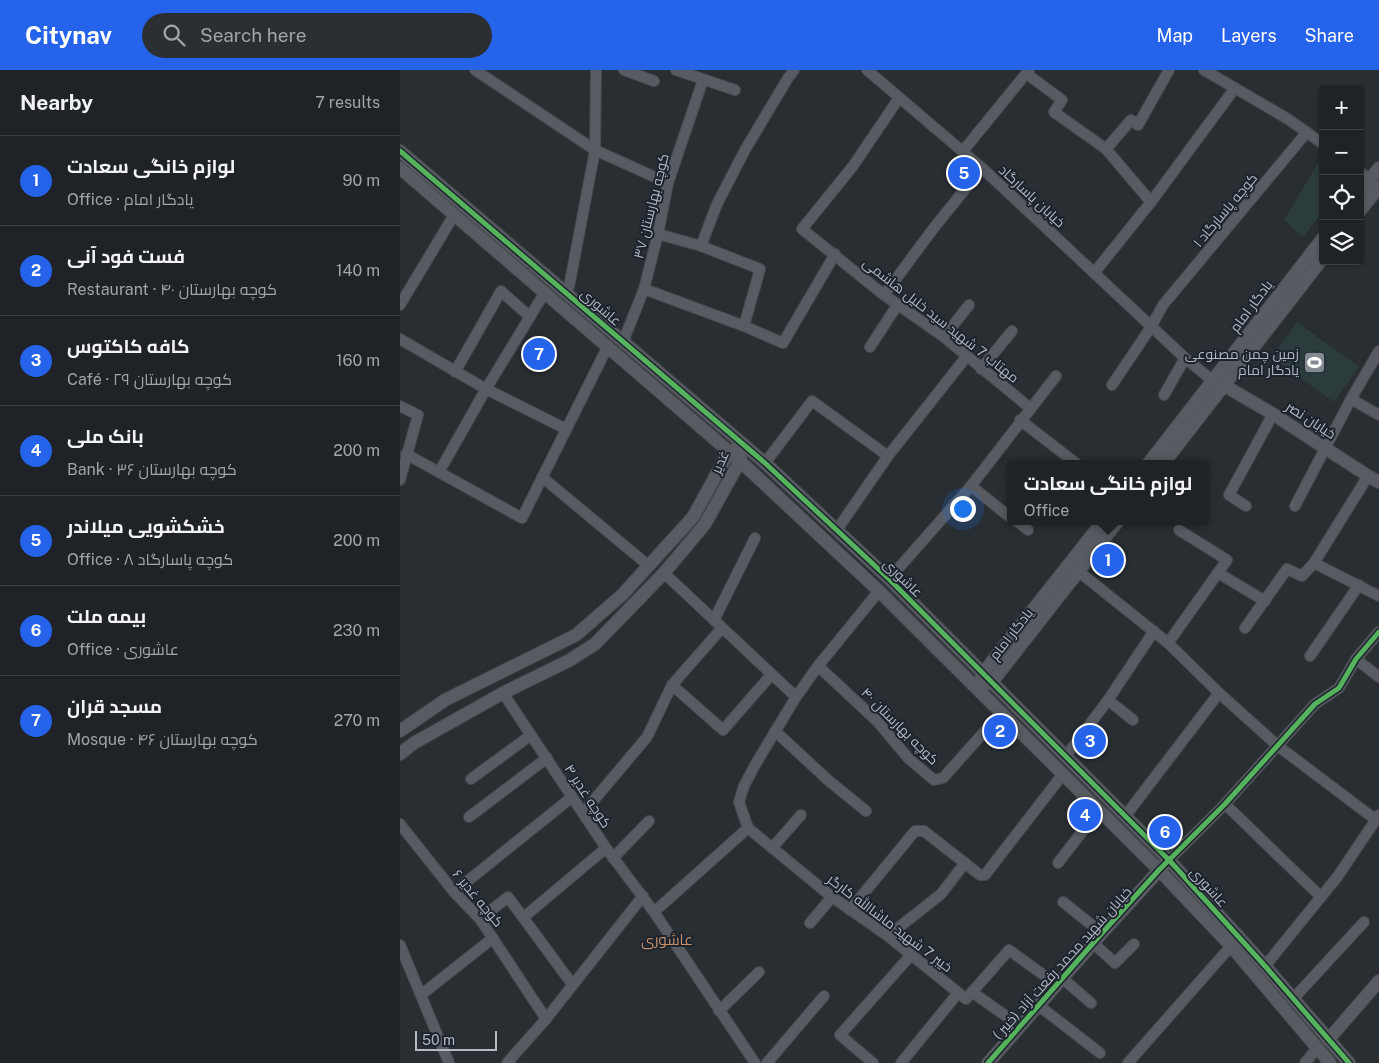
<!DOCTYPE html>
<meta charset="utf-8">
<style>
:root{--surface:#1f2226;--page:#2c2f32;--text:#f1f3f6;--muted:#a1a4a7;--line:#3c3f43;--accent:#2563eb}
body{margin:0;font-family:"Public Sans",Cairo,sans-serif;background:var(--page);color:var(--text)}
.controls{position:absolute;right:15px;top:15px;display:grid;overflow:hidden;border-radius:5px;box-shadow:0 1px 4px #0004}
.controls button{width:45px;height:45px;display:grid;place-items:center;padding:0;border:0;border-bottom:1px solid var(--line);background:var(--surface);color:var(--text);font:25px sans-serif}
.scale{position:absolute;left:15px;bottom:12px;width:82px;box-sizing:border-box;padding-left:5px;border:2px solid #b3bac4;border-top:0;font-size:14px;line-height:18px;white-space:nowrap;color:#b3bac4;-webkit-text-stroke:4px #1d242d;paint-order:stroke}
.you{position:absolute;left:562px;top:438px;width:18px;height:18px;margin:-12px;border:4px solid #fff;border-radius:50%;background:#1a73e8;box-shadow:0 0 0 8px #1a73e833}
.badge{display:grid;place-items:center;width:32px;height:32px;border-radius:50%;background:var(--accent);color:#fff;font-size:16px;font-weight:700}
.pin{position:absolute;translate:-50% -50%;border:2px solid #fff;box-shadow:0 1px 5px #0006}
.popup{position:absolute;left:607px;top:390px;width:202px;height:65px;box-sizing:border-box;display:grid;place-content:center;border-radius:5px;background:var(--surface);filter:drop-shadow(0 1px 4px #0005);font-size:16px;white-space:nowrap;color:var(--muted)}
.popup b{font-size:19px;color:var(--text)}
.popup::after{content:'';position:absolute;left:50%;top:100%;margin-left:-10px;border:10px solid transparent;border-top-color:var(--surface)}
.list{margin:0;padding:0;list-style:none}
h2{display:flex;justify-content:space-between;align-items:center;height:65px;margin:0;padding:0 20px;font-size:21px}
h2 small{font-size:16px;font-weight:400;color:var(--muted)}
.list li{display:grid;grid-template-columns:32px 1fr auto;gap:15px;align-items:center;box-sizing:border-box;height:90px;padding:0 20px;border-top:1px solid var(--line)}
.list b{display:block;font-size:19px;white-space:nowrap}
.list p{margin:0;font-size:16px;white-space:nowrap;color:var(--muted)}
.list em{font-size:16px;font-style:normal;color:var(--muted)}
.icon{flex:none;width:28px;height:28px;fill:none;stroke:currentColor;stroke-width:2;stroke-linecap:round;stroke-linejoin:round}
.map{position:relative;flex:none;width:979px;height:993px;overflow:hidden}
header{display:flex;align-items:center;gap:30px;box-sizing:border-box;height:70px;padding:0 25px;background:var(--accent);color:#fff}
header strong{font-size:24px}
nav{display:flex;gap:28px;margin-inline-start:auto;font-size:18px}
.search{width:350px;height:45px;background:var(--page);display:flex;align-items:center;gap:12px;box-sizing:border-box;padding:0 18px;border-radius:28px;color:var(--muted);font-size:19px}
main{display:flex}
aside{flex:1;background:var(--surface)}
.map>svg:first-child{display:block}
.green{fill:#2c3c3d}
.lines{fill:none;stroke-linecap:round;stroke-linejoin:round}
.minor-casing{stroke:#464a4e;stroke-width:12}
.tertiary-casing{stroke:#464a4e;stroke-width:14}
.minor{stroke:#585c62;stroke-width:10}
.tertiary{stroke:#585c62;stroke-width:12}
.cycleway-casing{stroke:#1d242d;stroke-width:8}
.cycleway{stroke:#56b35d;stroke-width:5}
.labels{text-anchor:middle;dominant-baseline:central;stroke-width:4;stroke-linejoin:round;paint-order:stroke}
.street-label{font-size:14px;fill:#b3bac4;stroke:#1d242d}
.poi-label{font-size:14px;fill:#b3bac4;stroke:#1d242d;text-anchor:end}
.neighbourhood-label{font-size:15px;fill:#c6926c;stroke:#1d242d}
</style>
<header>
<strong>Citynav</strong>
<div class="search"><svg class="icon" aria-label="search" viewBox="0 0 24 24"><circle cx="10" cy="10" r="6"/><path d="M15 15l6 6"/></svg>Search here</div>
<nav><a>Map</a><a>Layers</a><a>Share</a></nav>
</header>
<main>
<aside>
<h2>Nearby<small>7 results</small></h2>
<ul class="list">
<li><span class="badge">1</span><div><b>لوازم خانگی سعادت</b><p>Office · یادگار امام</p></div><em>90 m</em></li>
<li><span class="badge">2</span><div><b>فست فود آنی</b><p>Restaurant · کوچه بهارستان ۴۰</p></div><em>140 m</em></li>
<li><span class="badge">3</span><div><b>کافه کاکتوس</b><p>Café · کوچه بهارستان ۲۹</p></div><em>160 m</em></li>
<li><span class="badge">4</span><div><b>بانک ملی</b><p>Bank · کوچه بهارستان ۳۶</p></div><em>200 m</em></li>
<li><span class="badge">5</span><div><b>خشکشویی میلاندر</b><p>Office · کوچه پاسارگاد ۸</p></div><em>200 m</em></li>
<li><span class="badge">6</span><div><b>بیمه ملت</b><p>Office · عاشوری</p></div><em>230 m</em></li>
<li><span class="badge">7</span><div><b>مسجد قران</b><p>Mosque · کوچه بهارستان ۴۶</p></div><em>270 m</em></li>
</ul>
</aside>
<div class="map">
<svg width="979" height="993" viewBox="0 0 979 993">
<rect width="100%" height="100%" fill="#292e33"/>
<g class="green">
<path d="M 923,85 L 923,142 L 903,167 L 884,150 Z"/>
<path d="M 897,252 L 959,297 L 934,332 L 872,287 Z"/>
</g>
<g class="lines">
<defs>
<g id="minor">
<path d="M 75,0 L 195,80 L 268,113"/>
<path d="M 224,0 L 254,11"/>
<path d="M 276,0 L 335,20"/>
<path d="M 467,0 L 582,98 L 785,288 L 813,311"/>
<path d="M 804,0 L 888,49 L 923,74"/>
<path d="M 627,4 L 662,30 L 654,42 L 706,79 L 751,132 L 694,203"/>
<path d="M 499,28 L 453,96 L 402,159 L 484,225 L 544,267 L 630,338"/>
<path d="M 706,79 L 731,50 L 738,55 L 769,0"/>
<path d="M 563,81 L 629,0"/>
<path d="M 960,102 L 970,110"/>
<path d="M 751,132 L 835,18"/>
<path d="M 258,164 L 301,176 L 360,199 L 344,256"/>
<path d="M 301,176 L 317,134 L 345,80 L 388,8 L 394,0"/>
<path d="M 244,219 L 344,256 L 383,273 L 435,184"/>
<path d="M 167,223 L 170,212 L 195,80 L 196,0"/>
<path d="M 484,225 L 533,159 L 582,98"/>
<path d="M 0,235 L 54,145"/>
<path d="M 544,267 L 569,235"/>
<path d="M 0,269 L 86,319 L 166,359"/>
<path d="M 223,272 L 244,219 L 258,164 L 268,113 L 303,10"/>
<path d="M 470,277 L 498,234"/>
<path d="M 581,299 L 612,261"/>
<path d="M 55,302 L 101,221 L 130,247"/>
<path d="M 712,315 L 751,257 L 763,235 L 907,62"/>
<path d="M 764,325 L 785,288"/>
<path d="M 951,329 L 979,345"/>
<path d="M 0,336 L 18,345 L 0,410"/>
<path d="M 620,350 L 677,394"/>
<path d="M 6,384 L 122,448 L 208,276"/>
<path d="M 365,393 L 412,331 L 488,386"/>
<path d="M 39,402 L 86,319 L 145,222"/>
<path d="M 142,407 L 249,496"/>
<path d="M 571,416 L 610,447"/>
<path d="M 846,436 L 829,425 L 873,344"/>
<path d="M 895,436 L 951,329 L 979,281"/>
<path d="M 617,451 L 628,460"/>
<path d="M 441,454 L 488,386 L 567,286"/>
<path d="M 914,493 L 968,406"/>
<path d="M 678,501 L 768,573 L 819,623 L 878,676 L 976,750"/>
<path d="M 264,503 L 396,627"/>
<path d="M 818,503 L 865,531"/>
<path d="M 489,509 L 571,416 L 656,306"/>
<path d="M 314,550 L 355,468"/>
<path d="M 845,558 L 887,499 L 902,506 L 914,493 L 979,526"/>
<path d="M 768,573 L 827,490 L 779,460"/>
<path d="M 910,586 L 959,515"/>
<path d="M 956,589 L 979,607"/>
<path d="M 418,596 L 477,651 L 508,688 L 534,710 L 543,708 L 602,642"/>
<path d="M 272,615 L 323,660 L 371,605"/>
<path d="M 103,623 L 206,778 L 254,842 L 355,993"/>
<path d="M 708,630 L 733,650"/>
<path d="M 375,661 L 429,711 L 466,741"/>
<path d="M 666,686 L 708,630 L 754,561"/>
<path d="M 71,709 L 131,665"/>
<path d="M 825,734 L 921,827"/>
<path d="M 183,743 L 247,667 L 272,615 L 322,558"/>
<path d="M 726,745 L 819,623"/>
<path d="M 69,747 L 147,688"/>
<path d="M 0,754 L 54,822 L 80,849 L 146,949"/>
<path d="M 348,758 L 432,827 L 488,866 L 566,929 L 609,880 L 656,914"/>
<path d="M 372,778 L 401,745"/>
<path d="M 213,788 L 249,751"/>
<path d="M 769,790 L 825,734 L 915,634 L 939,618 L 956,589 L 979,562"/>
<path d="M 658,793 L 699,740"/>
<path d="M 54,822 L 172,727"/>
<path d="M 663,832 L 702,863"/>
<path d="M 450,840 L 515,761 L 524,761 L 580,805 L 585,805 L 663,704"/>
<path d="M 254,842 L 348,758 L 339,732 L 344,716 L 355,695 L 396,627 L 418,596 L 479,521"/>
<path d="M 124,847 L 206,778"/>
<path d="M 80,849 L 108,827 L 172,914"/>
<path d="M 410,853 L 432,827"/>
<path d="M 488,866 L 541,824 L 565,793"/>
<path d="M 693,873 L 715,893 L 734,874"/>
<path d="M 0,875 L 49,993"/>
<path d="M 865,896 L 938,806 L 979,745"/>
<path d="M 662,908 L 691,933"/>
<path d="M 572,922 L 620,956"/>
<path d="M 21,925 L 93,868"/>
<path d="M 893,929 L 964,852"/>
<path d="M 638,935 L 700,983"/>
<path d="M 319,941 L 359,902"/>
<path d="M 107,993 L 146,949 L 243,826"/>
<path d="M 367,993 L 424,926"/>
<path d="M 473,993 L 440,965 L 511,885"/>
<path d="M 501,993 L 558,923"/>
<path d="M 728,993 L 831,876"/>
<path d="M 905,993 L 917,978"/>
</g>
<g id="tertiary">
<path d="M 0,81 L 365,393 L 489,509 L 769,790 L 865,896 L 949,993"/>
<path d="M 0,98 L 340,391 L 479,521 L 759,800 L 831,876 L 930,993"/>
<path d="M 960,122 L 979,98"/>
<path d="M 960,141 L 979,117"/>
<path d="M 825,316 L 873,344 L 968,406 L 979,412"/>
<path d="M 748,394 L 923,168"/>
<path d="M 763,394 L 923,188"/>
<path d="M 581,609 L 583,603 L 703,451"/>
<path d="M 584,615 L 592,612 L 718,451"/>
<path d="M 0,661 L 45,630 L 176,565 L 222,525 L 293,447 L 329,382 L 336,379"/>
<path d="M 0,684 L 14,673 L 103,623 L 170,590 L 195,574 L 264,503 L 305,454 L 340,391 L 341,383"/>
<path d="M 928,970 L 979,911"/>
<path d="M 588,993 L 702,863 L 764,795"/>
</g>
</defs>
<use href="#minor" class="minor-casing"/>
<use href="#tertiary" class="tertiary-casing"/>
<use href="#minor" class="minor"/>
<use href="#tertiary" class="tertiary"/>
<defs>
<g id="cycleway">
<path d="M 0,81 L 365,393 L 489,509 L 769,790 L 865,896 L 949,993"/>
<path d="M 588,993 L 702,863 L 759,800 L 825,734 L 915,634 L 939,618 L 956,589 L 979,562"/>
</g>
</defs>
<use href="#cycleway" class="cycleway-casing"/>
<use href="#cycleway" class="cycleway"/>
</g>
<defs>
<symbol id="stadium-square" viewBox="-11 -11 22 22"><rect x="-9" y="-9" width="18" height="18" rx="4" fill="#838991" stroke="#1d242d"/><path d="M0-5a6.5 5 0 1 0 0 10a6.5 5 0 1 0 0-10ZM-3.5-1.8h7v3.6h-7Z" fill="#fff"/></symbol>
</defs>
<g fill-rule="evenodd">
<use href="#stadium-square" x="902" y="280" width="25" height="25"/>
</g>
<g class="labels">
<g class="street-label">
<text transform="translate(632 126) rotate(43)">خیابان پاسارگاد</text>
<text transform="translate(251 136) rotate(-76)">کوچه بهارستان ۳۷</text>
<text transform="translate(825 140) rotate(-50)">کوچه پاسارگاد ۱</text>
<text transform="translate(851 236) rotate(-53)">یادگار امام</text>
<text transform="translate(201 237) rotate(41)">عاشوری</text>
<text transform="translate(541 250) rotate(38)">مهتاب 7 شهید سید خلیل هاشمی</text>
<text transform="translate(911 350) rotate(33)">خیابان نصر</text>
<text transform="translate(320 392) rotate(-66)">غدیر</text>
<text transform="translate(503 508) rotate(44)">عاشوری</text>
<text transform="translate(611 564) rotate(-52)">یادگار امام</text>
<text transform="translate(500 656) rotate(45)">کوچه بهارستان ۴۰</text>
<text transform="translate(188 726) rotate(57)">کوچه غدیر ۴</text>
<text transform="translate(809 817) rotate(48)">عاشوری</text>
<text transform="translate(78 828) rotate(50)">کوچه غدیر ۶</text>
<text transform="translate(490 853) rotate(37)">خیبر 7 شهید ماشاالله کارگر</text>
<text transform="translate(662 893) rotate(-48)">( خیبر) خیابان شهید محمد رفعت آزاد</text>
</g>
<g class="poi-label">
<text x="899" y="284">زمین چمن مصنوعی<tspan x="899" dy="16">یادگار امام</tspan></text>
</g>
<g class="neighbourhood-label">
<text x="267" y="869">عاشوری</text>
</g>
</g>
</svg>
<div class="controls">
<button>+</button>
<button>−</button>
<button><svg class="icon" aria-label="locate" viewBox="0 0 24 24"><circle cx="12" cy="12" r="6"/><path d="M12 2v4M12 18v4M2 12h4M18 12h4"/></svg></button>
<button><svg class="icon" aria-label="layers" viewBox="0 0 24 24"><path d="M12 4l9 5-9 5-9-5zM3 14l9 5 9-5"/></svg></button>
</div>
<div class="scale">50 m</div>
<div class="you"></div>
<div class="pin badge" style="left:708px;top:490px">1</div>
<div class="popup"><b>لوازم خانگی سعادت</b>Office</div>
<div class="pin badge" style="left:600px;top:661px">2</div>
<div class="pin badge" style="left:690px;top:671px">3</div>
<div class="pin badge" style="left:685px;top:745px">4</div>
<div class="pin badge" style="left:564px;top:103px">5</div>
<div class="pin badge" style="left:765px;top:762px">6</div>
<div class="pin badge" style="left:139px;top:284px">7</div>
</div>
</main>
